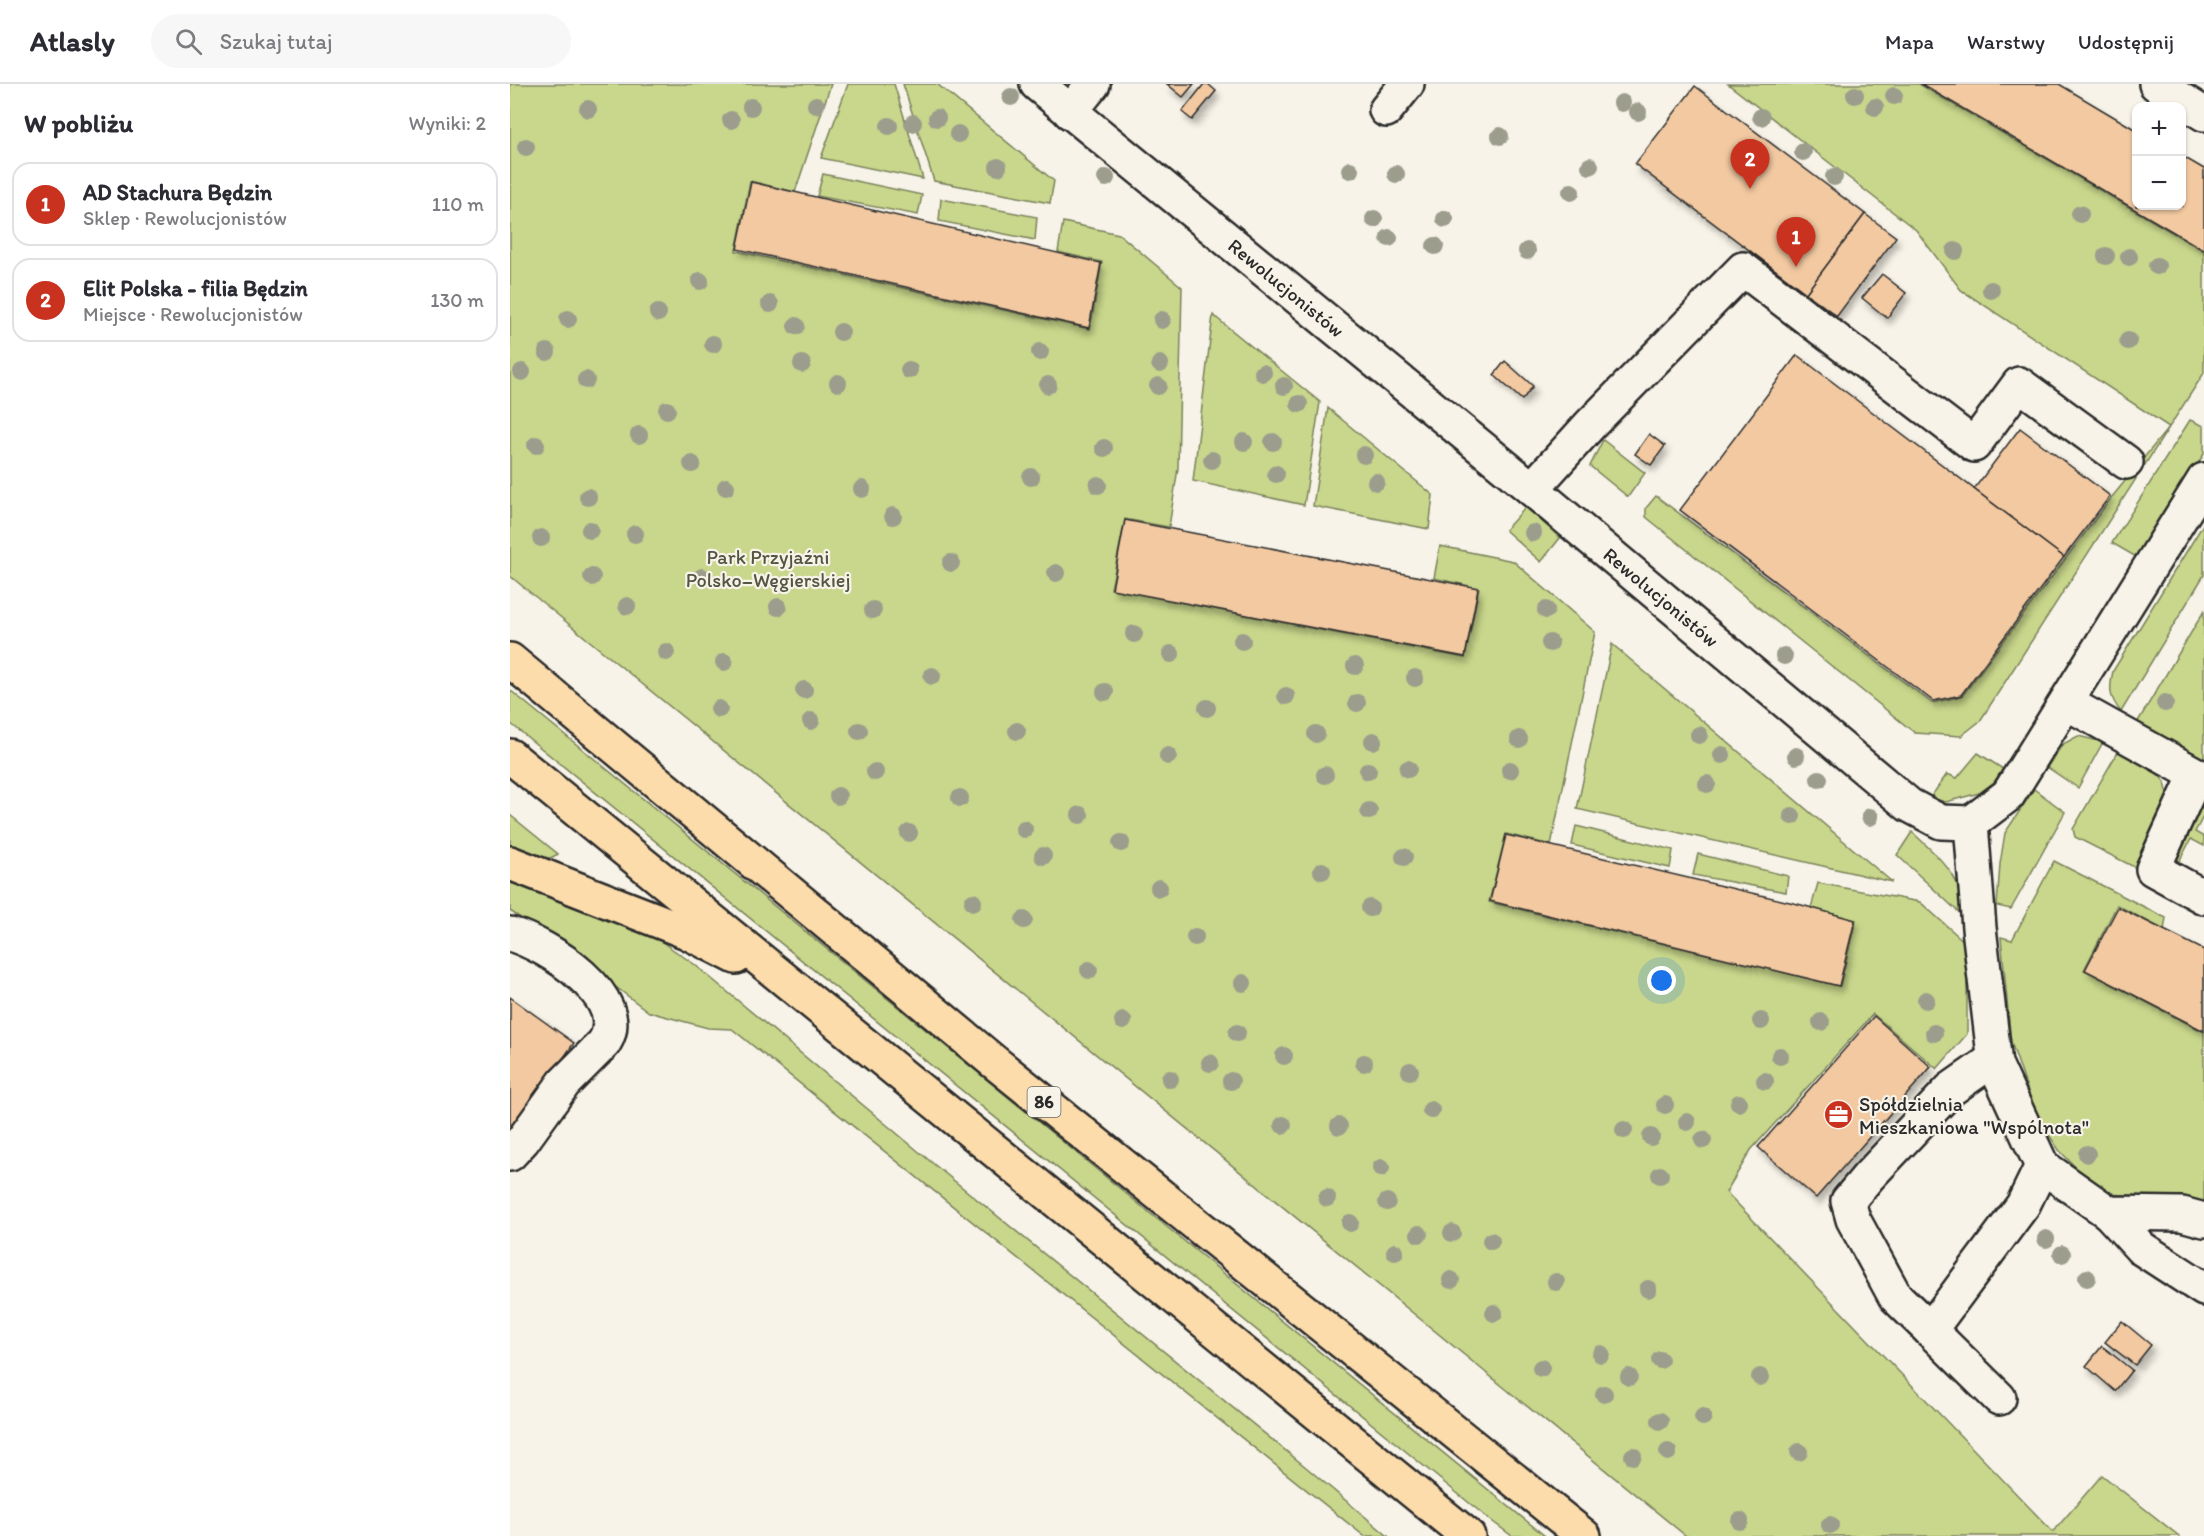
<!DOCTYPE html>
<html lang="pl">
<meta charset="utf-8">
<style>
:root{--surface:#fff;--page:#f7f7f7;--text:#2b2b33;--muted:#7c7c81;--line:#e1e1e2;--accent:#c8321e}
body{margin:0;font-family:Itim,sans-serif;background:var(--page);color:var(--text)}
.controls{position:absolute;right:18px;top:18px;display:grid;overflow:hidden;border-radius:12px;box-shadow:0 2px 4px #0004}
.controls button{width:54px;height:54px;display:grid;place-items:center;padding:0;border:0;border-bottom:2px solid var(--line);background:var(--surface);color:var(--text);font:30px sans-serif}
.you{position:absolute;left:1152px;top:897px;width:21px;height:21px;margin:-15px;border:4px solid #fff;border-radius:50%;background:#1a73e8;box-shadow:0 0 0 9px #1a73e833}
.badge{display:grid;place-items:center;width:39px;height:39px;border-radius:50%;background:var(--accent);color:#fff;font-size:20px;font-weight:700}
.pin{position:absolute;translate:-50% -50px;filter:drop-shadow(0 2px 3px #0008)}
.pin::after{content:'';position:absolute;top:32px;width:21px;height:18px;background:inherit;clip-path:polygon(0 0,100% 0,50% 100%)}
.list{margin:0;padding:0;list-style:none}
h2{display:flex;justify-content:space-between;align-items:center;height:78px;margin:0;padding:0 24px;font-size:26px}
h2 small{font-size:20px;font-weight:400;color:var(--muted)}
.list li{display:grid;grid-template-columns:39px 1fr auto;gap:18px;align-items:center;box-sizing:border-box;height:84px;margin:0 12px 12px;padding:0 12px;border:2px solid var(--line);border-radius:18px}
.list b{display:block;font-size:22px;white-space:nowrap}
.list p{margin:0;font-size:20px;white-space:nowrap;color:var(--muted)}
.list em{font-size:20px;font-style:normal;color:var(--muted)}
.icon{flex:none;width:33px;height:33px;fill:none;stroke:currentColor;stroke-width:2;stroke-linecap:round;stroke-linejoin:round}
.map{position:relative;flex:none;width:1694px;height:1452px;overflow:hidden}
header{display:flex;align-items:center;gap:36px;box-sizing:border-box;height:84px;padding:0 30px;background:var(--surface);border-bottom:2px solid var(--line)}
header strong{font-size:28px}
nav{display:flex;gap:33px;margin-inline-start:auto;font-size:21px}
.search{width:420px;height:54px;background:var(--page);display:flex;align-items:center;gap:15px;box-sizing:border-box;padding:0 21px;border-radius:33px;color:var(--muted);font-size:22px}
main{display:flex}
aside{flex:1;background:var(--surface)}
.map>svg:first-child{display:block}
.green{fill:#c8d78b;stroke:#7a815b;stroke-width:1.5}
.building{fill:#f2c9a1;stroke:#2b2b2b;stroke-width:1.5;filter:url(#shadow)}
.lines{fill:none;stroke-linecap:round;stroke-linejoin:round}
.minor-casing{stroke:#2b2b2b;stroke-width:38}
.major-casing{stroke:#2b2b2b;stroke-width:38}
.minor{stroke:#f7f3e8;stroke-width:33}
.major{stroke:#fddcac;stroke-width:33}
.tree{fill:#9c9d8d}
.labels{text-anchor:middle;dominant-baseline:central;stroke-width:4.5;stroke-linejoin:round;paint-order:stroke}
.shield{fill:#f7f3e8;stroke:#686764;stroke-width:1.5}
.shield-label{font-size:18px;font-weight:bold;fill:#2b2b2b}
.street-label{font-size:20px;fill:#2b2b2b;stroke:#f7f3e8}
.park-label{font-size:20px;fill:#525643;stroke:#f7f3e8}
.poi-label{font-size:20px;fill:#2b2b2b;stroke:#f7f3e8;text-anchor:start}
</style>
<header>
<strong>Atlasly</strong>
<div class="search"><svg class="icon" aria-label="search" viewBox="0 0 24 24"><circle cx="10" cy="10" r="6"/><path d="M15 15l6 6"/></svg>Szukaj tutaj</div>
<nav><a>Mapa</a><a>Warstwy</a><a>Udostępnij</a></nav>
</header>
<main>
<aside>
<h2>W pobliżu<small>Wyniki: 2</small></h2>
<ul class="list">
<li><span class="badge">1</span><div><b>AD Stachura Będzin</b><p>Sklep · Rewolucjonistów</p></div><em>110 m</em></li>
<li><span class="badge">2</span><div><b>Elit Polska - filia Będzin</b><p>Miejsce · Rewolucjonistów</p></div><em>130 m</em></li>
</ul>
</aside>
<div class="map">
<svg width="1694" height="1452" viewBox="0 0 1694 1452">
<defs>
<filter id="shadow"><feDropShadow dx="3.5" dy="6" stdDeviation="3" flood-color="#0004"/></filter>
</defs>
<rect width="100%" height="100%" fill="#f7f3e8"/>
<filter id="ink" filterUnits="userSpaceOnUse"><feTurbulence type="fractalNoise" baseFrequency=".0167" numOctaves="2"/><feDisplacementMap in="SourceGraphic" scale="12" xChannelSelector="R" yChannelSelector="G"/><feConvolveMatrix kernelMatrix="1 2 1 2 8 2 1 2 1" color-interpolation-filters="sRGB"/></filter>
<g filter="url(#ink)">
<g class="green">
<path d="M 0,0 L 321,0 L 285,108 L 240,97 L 226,167 L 580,245 L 592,178 L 548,168 L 553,138 L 609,150 L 672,203 L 668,384 L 659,443 L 615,435 L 601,505 L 955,574 L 969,504 L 924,494 L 930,462 L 1003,477 L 1085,548 L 1041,761 L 996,750 L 979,818 L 1330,902 L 1346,836 L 1301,824 L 1308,799 L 1410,818 L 1457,860 L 1457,950 L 1427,985 L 1363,930 L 1241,1066 L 1216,1108 L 1543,1448 L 1592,1391 L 1669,1452 L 1176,1452 L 0,492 Z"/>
<path d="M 338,0 L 384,0 L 413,95 L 311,74 Z"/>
<path d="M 393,0 L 427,0 L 544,97 L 540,119 L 424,97 Z"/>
<path d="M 1218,0 L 1409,0 L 1694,167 L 1694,289 L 1470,637 L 1451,652 L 1405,649 L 1136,433 L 1136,424 L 1146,412 L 1422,619 L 1452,612 L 1602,413 L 1659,343 L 1451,206 L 1406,146 Z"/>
<path d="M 313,90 L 412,111 L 408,131 L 307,112 Z"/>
<path d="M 431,115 L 527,133 L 525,156 L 429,137 Z"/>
<path d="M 703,231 L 810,318 L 794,421 L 683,397 Z"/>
<path d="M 818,324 L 923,411 L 919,445 L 803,422 Z"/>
<path d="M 1680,336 L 1694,342 L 1694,370 L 1628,474 L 1602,459 Z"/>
<path d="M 1093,356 L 1135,389 L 1118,413 L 1080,382 Z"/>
<path d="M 1016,423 L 1050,454 L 1031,478 L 995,446 Z"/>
<path d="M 1694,439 L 1694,491 L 1611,628 C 1599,613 1599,606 1603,587 Z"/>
<path d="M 1694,527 L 1694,675 L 1627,639 Z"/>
<path d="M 1102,560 L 1382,798 L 1067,725 Z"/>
<path d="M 0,606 L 1035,1452 L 1002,1452 L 979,1435 L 0,639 Z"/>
<path d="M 1568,652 L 1593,658 L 1568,704 L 1537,683 L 1553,660 Z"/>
<path d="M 1610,664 L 1641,683 L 1655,698 L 1659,717 L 1628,785 L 1565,753 L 1563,745 Z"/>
<path d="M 1468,669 L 1493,685 L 1484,698 L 1469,709 L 1436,718 L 1420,714 L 1437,690 L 1447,694 Z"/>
<path d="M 1524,705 L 1555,728 L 1501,825 L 1487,822 L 1490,780 L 1495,749 Z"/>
<path d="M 1692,723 L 1694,723 L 1694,731 L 1685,748 L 1694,753 L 1694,762 L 1681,755 L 1669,778 L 1665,772 L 1680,731 Z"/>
<path d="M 0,731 L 48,770 C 29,782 17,773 0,763 Z"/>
<path d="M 1066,742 L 1163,766 L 1160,784 L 1062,761 Z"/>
<path d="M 1402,748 C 1430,774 1454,793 1455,834 L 1387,771 Z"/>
<path d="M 1188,770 L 1278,792 L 1276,808 L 1183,791 Z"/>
<path d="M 1544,777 L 1656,834 L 1654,846 L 1607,821 L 1574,886 L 1694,948 L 1694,1122 L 1653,1113 L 1597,1110 L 1572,1090 L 1549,1066 L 1533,1042 L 1521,1016 L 1501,958 L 1491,853 L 1502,856 Z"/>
<path d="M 0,795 L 130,843 L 184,880 L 426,1082 L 797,1384 L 878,1452 L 854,1452 L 222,945 L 198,944 L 139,928 L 37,851 L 0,827 Z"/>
</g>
<g class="building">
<path d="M 657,0 L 684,0 L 673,13 Z"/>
<path d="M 694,0 L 698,0 L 706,7 L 682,36 L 672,28 Z"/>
<path d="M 1411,0 L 1549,0 L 1626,46 L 1626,122 L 1672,122 L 1672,72 L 1694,85 L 1694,166 Z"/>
<path d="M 1185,2 L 1355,130 L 1296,209 L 1125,80 Z"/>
<path d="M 241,98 L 591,179 L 579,244 L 227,165 Z"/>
<path d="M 1355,130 L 1386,153 L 1327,232 L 1296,209 Z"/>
<path d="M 1372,190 L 1396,209 L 1377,234 L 1352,214 Z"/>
<path d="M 1287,271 L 1554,473 L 1451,611 L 1423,617 L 1170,426 Z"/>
<path d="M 995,277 L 1023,302 L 1012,316 L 984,291 Z"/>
<path d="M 1510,344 L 1600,412 L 1554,473 L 1464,405 Z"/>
<path d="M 1139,350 L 1155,362 L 1141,381 L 1125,370 Z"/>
<path d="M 615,436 L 968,504 L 955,573 L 602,505 Z"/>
<path d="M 996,751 L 1288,820 L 1345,836 L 1329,902 L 980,817 Z"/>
<path d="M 1608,823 L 1694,866 L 1694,947 L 1575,886 Z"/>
<path d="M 0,913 L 64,959 L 0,1050 Z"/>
<path d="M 1364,932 L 1421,983 L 1306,1114 L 1248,1063 Z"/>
<path d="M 1612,1237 L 1641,1261 L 1625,1281 L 1595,1258 Z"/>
<path d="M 1592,1262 L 1622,1286 L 1605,1307 L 1576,1282 Z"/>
</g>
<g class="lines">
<defs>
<g id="minor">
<path id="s1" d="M 527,0 L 1022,405 L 1399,721 L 1431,738 L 1461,739 L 1498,711 L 1694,396"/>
<path d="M 1646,0 L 1694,30"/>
<path d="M 876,26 L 897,0"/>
<path d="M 560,28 L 583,0"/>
<path d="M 1022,405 L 1080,341 L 1233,185 L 1464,361 L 1509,300 L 1616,378"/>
<path d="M 1557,619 L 1694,695"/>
<path d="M 1686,691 L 1643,785 L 1694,813"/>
<path d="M 1461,739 L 1469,844 L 1485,980 L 1532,1082 L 1599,1129 L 1672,1130 L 1694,1136"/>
<path d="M 0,850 C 36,860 123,914 94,959 L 54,999 L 13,1056 L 0,1070"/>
<path d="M 1599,1129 L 1631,1164 L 1694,1205"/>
<path d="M 1420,1246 L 1385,1212 L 1343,1135 L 1338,1117 L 1358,1093 L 1441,1005 L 1484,975"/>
<path d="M 1489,1314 L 1420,1246 L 1513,1121 L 1532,1082"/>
</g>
<g id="major">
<path d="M 0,576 L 483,977 L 1074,1452"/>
<path d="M 0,672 L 958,1452"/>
<path d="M 0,779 L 177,848 L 226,873"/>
</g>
</defs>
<use href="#minor" class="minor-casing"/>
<use href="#major" class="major-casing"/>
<use href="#minor" class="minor"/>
<use href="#major" class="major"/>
</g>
<g class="tree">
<circle cx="1345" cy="11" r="9"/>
<circle cx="1384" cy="12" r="9"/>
<circle cx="501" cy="13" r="9"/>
<circle cx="1112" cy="19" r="9"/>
<circle cx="306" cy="21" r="9"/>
<circle cx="241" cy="23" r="9"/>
<circle cx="1365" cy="23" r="9"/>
<circle cx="78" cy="25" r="9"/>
<circle cx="1128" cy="28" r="9"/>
<circle cx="1251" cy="33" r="9"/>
<circle cx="427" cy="34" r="9"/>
<circle cx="221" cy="36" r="9"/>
<circle cx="403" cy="39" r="9"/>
<circle cx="379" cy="42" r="9"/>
<circle cx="448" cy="50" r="9"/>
<circle cx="990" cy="52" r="9"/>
<circle cx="16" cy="63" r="9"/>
<circle cx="1293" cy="68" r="9"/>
<circle cx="1080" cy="82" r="9"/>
<circle cx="488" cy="83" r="9"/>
<circle cx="840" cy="86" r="9"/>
<circle cx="886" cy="90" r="9"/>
<circle cx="1324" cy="93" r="9"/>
<circle cx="596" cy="94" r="9"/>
<circle cx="1061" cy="108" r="9"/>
<circle cx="1570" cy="130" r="9"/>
<circle cx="864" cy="135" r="9"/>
<circle cx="935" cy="135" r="9"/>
<circle cx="879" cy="154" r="9"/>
<circle cx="925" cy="162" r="9"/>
<circle cx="1017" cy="167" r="9"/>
<circle cx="1445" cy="167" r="9"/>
<circle cx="1596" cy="172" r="9"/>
<circle cx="1619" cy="173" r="9"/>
<circle cx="1647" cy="182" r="9"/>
<circle cx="190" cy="197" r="9"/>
<circle cx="1481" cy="206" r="9"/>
<circle cx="260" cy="220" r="9"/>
<circle cx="148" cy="229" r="9"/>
<circle cx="58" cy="235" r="9"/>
<circle cx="652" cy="236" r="9"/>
<circle cx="286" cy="242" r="9"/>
<circle cx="331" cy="248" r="9"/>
<circle cx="1618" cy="257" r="9"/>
<circle cx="203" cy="260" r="9"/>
<circle cx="37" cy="268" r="9"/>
<circle cx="530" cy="268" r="9"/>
<circle cx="292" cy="280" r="9"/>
<circle cx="650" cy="280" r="9"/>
<circle cx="399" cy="286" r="9"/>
<circle cx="12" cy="288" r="9"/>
<circle cx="753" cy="289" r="9"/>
<circle cx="76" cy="296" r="9"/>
<circle cx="328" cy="299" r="9"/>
<circle cx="538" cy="301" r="9"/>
<circle cx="648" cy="302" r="9"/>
<circle cx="774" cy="302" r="9"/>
<circle cx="789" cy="320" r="9"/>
<circle cx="157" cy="326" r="9"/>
<circle cx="129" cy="351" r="9"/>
<circle cx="734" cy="358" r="9"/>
<circle cx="763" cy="358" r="9"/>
<circle cx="26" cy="361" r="9"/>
<circle cx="594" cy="364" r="9"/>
<circle cx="854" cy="371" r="9"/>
<circle cx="702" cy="376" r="9"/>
<circle cx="182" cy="380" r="9"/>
<circle cx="766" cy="390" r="9"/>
<circle cx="521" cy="393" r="9"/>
<circle cx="866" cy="398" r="9"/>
<circle cx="588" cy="401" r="9"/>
<circle cx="216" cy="403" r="9"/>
<circle cx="352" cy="405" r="9"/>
<circle cx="78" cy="413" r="9"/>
<circle cx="383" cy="432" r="9"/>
<circle cx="80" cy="446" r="9"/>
<circle cx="1023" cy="449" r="9"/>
<circle cx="125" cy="450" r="9"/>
<circle cx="31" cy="454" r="9"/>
<circle cx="441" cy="479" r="9"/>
<circle cx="546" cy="489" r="9"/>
<circle cx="82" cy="493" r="9"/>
<circle cx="192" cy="493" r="9"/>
<circle cx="117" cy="522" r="9"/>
<circle cx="268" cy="523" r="9"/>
<circle cx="363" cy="526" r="9"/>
<circle cx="1036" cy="526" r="9"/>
<circle cx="624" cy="550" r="9"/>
<circle cx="732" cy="557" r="9"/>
<circle cx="1040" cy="559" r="9"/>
<circle cx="156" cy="568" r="9"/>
<circle cx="661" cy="570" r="9"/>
<circle cx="1274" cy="572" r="9"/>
<circle cx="214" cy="578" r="9"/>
<circle cx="845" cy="582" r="9"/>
<circle cx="422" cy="592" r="9"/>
<circle cx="905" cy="594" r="9"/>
<circle cx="294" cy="606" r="9"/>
<circle cx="595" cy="608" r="9"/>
<circle cx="776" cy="612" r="9"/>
<circle cx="847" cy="619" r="9"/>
<circle cx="1655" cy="619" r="9"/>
<circle cx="697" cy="624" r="9"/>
<circle cx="209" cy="625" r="9"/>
<circle cx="301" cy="637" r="9"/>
<circle cx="349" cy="647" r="9"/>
<circle cx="507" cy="647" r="9"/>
<circle cx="806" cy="650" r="9"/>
<circle cx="1189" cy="651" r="9"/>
<circle cx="1009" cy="655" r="9"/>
<circle cx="863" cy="657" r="9"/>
<circle cx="1212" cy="671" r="9"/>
<circle cx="658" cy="672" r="9"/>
<circle cx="1286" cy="672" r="9"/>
<circle cx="898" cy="685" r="9"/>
<circle cx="1000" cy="686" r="9"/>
<circle cx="858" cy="687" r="9"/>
<circle cx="365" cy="688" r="9"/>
<circle cx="815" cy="691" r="9"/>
<circle cx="1309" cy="695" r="9"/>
<circle cx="1197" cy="700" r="9"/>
<circle cx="328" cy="712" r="9"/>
<circle cx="450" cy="714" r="9"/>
<circle cx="859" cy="727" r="9"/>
<circle cx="570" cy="731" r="9"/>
<circle cx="1282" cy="732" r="9"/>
<circle cx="1360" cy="733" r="9"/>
<circle cx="514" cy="745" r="9"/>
<circle cx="399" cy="749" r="9"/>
<circle cx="611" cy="759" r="9"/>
<circle cx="533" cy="772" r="9"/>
<circle cx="894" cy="773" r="9"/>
<circle cx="812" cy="787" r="9"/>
<circle cx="649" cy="804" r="9"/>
<circle cx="463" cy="818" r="9"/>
<circle cx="860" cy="824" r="9"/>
<circle cx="514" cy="836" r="9"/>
<circle cx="685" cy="853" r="9"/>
<circle cx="579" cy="886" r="9"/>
<circle cx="733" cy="899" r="9"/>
<circle cx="1416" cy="916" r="9"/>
<circle cx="613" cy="937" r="9"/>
<circle cx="1251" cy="937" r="9"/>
<circle cx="1311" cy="938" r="9"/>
<circle cx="727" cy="949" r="9"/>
<circle cx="1424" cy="949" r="9"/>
<circle cx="774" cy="972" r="9"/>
<circle cx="1270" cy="972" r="9"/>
<circle cx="700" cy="979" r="9"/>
<circle cx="854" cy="979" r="9"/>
<circle cx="900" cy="987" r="9"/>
<circle cx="660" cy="995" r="9"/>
<circle cx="721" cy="997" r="9"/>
<circle cx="1255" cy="997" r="9"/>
<circle cx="1229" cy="1019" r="9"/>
<circle cx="1155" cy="1021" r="9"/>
<circle cx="921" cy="1026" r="9"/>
<circle cx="1177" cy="1038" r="9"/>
<circle cx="773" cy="1041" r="9"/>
<circle cx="829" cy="1042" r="9"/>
<circle cx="1114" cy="1046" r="9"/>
<circle cx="1141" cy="1053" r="9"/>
<circle cx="1193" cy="1056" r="9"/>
<circle cx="1577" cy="1070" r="9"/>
<circle cx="871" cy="1084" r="9"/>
<circle cx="1150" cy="1091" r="9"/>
<circle cx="817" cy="1114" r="9"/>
<circle cx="877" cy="1118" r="9"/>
<circle cx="840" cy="1139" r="9"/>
<circle cx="942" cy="1149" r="9"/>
<circle cx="909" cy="1150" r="9"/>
<circle cx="1536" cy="1155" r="9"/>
<circle cx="981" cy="1157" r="9"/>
<circle cx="885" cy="1168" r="9"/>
<circle cx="1552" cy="1170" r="9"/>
<circle cx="1577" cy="1194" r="9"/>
<circle cx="941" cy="1196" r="9"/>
<circle cx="1046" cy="1198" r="9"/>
<circle cx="1138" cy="1205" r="9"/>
<circle cx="984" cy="1229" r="9"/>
<circle cx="1091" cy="1270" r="9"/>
<circle cx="1150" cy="1276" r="9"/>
<circle cx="1031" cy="1284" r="9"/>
<circle cx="1119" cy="1293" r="9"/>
<circle cx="1250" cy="1293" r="9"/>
<circle cx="1094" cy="1310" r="9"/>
<circle cx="1193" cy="1333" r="9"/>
<circle cx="1150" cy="1337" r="9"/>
<circle cx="1158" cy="1368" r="9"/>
<circle cx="1289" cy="1368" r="9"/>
<circle cx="1123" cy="1372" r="9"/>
<circle cx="1230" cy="1437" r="9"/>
<circle cx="1320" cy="1441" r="9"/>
</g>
</g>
<defs>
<symbol id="office-disc" viewBox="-11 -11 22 22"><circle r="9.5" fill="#c8321e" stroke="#f7f3e8"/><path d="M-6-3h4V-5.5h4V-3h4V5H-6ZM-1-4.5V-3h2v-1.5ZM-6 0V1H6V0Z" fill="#fff"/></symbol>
</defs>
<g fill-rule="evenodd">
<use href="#office-disc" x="1312" y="1014" width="33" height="33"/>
</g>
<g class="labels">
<rect class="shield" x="517.5" y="1003" width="33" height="30" rx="4.5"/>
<g class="shield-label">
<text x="534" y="1018">86</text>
</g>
<g class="street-label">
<text stroke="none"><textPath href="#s1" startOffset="322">Rewolucjonistów</textPath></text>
<text stroke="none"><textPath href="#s1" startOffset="808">Rewolucjonistów</textPath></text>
</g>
<g class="park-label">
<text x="258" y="473">Park Przyjaźni<tspan x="258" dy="23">Polsko–Węgierskiej</tspan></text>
</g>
<g class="poi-label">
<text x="1349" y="1020">Spółdzielnia<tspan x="1349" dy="23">Mieszkaniowa "Wspólnota"</tspan></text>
</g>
</g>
</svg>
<div class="controls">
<button>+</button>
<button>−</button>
</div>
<div class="you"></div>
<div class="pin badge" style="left:1286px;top:183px">1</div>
<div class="pin badge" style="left:1240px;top:105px">2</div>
</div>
</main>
